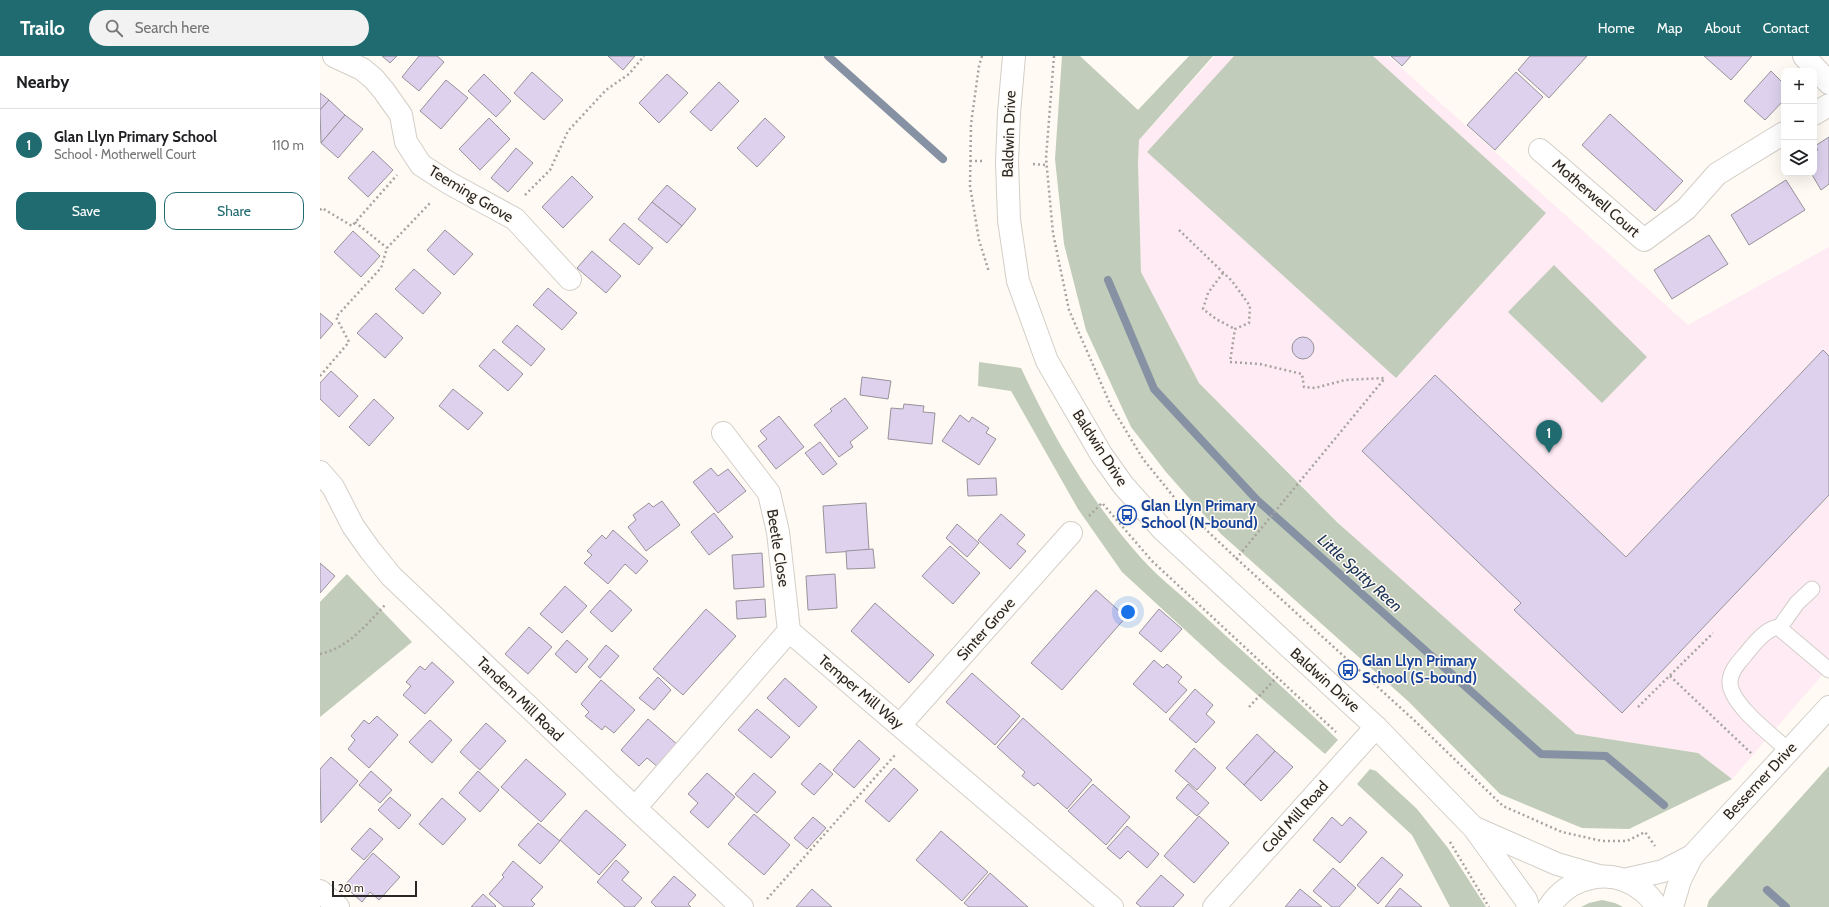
<!DOCTYPE html>
<meta charset="utf-8">
<style>
:root{--surface:#fff;--page:#f2f2f2;--text:#202124;--muted:#757577;--line:#e0e0e0;--accent:#1f6b70}
body{margin:0;font-family:Cabin,sans-serif;background:var(--page);color:var(--text)}
.controls{position:absolute;right:12px;top:12px;display:grid;overflow:hidden;border-radius:8px;box-shadow:0 4px 16px #0002}
.controls button{width:36px;height:36px;display:grid;place-items:center;padding:0;border:0;border-bottom:1px solid var(--line);background:var(--surface);color:var(--text);font:20px sans-serif}
.scale{position:absolute;left:12px;bottom:10px;width:85px;box-sizing:border-box;padding-left:4px;border:2px solid #292725;border-top:0;font-size:11px;line-height:14px;white-space:nowrap;color:#292725;-webkit-text-stroke:3px #fffaf3;paint-order:stroke}
.you{position:absolute;left:808px;top:556px;width:14px;height:14px;margin:-10px;border:3px solid #fff;border-radius:50%;background:#1a73e8;box-shadow:0 0 0 6px #1a73e833}
.badge{display:grid;place-items:center;width:26px;height:26px;border-radius:50%;background:var(--accent);color:#fff;font-size:13px;font-weight:700}
.pin{position:absolute;translate:-50% -33px;filter:drop-shadow(0 1px 2px #0008)}
.pin::after{content:'';position:absolute;top:21px;width:14px;height:12px;background:inherit;clip-path:polygon(0 0,100% 0,50% 100%)}
.list{margin:0;padding:0;list-style:none}
h2{display:flex;justify-content:space-between;align-items:center;height:52px;margin:0;padding:0 16px;font-size:17px}
h2 small{font-size:13px;font-weight:400;color:var(--muted)}
.list li{display:grid;grid-template-columns:26px 1fr auto;gap:12px;align-items:center;box-sizing:border-box;height:72px;padding:0 16px;border-top:1px solid var(--line)}
.list b{display:block;font-size:15px;white-space:nowrap}
.list p{margin:0;font-size:13px;white-space:nowrap;color:var(--muted)}
.list em{font-size:13px;font-style:normal;color:var(--muted)}
.actions{display:flex;gap:8px;padding:12px 16px}
.actions a{flex:1;padding:9px 0;border:1px solid var(--accent);border-radius:12px;text-align:center;font-size:14px;color:var(--accent)}
.actions .main{background:var(--accent);color:#fff}
.icon{flex:none;width:22px;height:22px;fill:none;stroke:currentColor;stroke-width:2;stroke-linecap:round;stroke-linejoin:round}
.map{position:relative;flex:none;width:1509px;height:851px;overflow:hidden}
header{display:flex;align-items:center;gap:24px;box-sizing:border-box;height:56px;padding:0 20px;background:var(--accent);color:#fff}
header strong{font-size:19px}
nav{display:flex;gap:22px;margin-inline-start:auto;font-size:14px}
.search{width:280px;height:36px;background:var(--page);display:flex;align-items:center;gap:10px;box-sizing:border-box;padding:0 14px;border-radius:22px;color:var(--muted);font-size:15px}
main{display:flex}
aside{flex:1;background:var(--surface)}
.map>svg:first-child{display:block}
.education{fill:#feebf4}
.green{fill:#c1ccba}
.lines{fill:none;stroke-linecap:round;stroke-linejoin:round}
.stream{stroke:#8692a3;stroke-width:8}
.building{fill:#ddd1ed;stroke:#96939a}
.service-casing{stroke:#d3cec7;stroke-width:17}
.minor-casing{stroke:#d3cec7;stroke-width:24}
.path{stroke:#a7a39e;stroke-width:2.5;stroke-dasharray:2 3;stroke-linecap:butt}
.service{stroke:#fff;stroke-width:15}
.minor{stroke:#fff;stroke-width:22}
.labels{text-anchor:middle;dominant-baseline:central;stroke-width:3;stroke-linejoin:round;paint-order:stroke}
.street-label{font-size:15px;fill:#292725;stroke:#fffaf3}
.transit-label{font-size:15px;font-weight:bold;fill:#164399;stroke:#fffaf3;text-anchor:start}
.water-label{font-size:16px;font-style:italic;fill:#193356;stroke:#fffaf3}
</style>
<header>
<strong>Trailo</strong>
<div class="search"><svg class="icon" aria-label="search" viewBox="0 0 24 24"><circle cx="10" cy="10" r="6"/><path d="M15 15l6 6"/></svg>Search here</div>
<nav><a>Home</a><a>Map</a><a>About</a><a>Contact</a></nav>
</header>
<main>
<aside>
<h2>Nearby<small></small></h2>
<ul class="list">
<li><span class="badge">1</span><div><b>Glan Llyn Primary School</b><p>School · Motherwell Court</p></div><em>110 m</em></li>
</ul>
<div class="actions"><a class="main">Save</a><a>Share</a></div>
</aside>
<div class="map">
<svg width="1509" height="851" viewBox="0 0 1509 851">
<rect width="100%" height="100%" fill="#fffaf3"/>
<path class="education" d="M 895,0 L 1068,0 L 1368,269 L 1509,191 L 1509,611 L 1412,723 L 1378,697 L 1256,678 L 1036,484 L 879,327 L 821,216 L 818,107 L 819,84 Z"/>
<g class="green">
<path d="M 742,0 L 760,0 L 818,54 L 869,0 L 893,0 L 819,84 L 818,107 L 821,216 L 879,327 L 1018,467 L 1256,678 L 1378,697 L 1412,723 L 1309,773 L 1262,772 L 1180,738 L 1089,646 L 901,478 L 846,416 L 811,371 L 766,274 L 744,188 L 735,103 Z"/>
<path d="M 914,0 L 1053,0 L 1226,157 L 1076,322 L 827,96 Z"/>
<path d="M 1234,209 L 1327,301 L 1282,347 L 1188,256 Z"/>
<path d="M 659,306 L 701,312 C 733,381 771,446 822,503 C 840,523 863,540 882,558 C 928,600 974,641 1018,684 L 1005,698 L 901,607 L 802,516 L 758,453 L 691,335 L 658,330 Z"/>
<path d="M 27,518 L 92,586 L 0,661 L 0,546 Z"/>
<path d="M 1509,710 L 1509,851 L 1387,851 L 1389,844 Z"/>
<path d="M 1050,713 L 1056,715 L 1097,753 L 1128,792 L 1166,851 L 1130,851 L 1092,779 L 1037,728 Z"/>
<path d="M 1282,844 L 1295,847 L 1303,851 L 1261,851 L 1269,847 Z"/>
</g>
<g class="lines">
<g class="stream">
<path d="M 508,0 L 623,103"/>
<path d="M 788,224 L 834,333 L 937,444 L 1221,698 L 1286,700 L 1344,749"/>
<path d="M 1447,834 L 1466,851"/>
</g>
</g>
<g class="building">
<path d="M 62,0 L 77,0 L 70,7 Z"/>
<path d="M 99,0 L 117,0 L 124,6 L 99,35 L 82,21 Z"/>
<path d="M 288,0 L 315,0 L 303,14 Z"/>
<path d="M 1071,0 L 1091,0 L 1082,10 Z"/>
<path d="M 1210,0 L 1267,0 L 1229,42 L 1198,14 Z"/>
<path d="M 1384,0 L 1432,0 L 1411,24 Z"/>
<path d="M 1451,15 L 1464,28 L 1464,44 L 1445,64 L 1424,45 Z"/>
<path d="M 212,16 L 243,44 L 224,64 L 194,37 Z"/>
<path d="M 1196,16 L 1223,41 L 1175,94 L 1147,69 Z"/>
<path d="M 164,18 L 191,45 L 176,61 L 148,35 Z"/>
<path d="M 347,18 L 368,37 L 339,67 L 319,47 Z"/>
<path d="M 126,24 L 148,42 L 121,73 L 100,55 Z"/>
<path d="M 399,26 L 419,45 L 391,75 L 370,56 Z"/>
<path d="M 0,37 L 9,44 L 0,54 Z"/>
<path d="M 9,44 L 25,59 L 1,87 L 0,54 Z"/>
<path d="M 1290,58 L 1363,125 L 1335,155 L 1262,89 Z"/>
<path d="M 25,59 L 43,73 L 18,102 L 1,87 Z"/>
<path d="M 169,62 L 190,83 L 160,114 L 139,93 Z"/>
<path d="M 445,62 L 465,81 L 437,111 L 417,92 Z"/>
<path d="M 1509,81 L 1509,128 L 1501,134 L 1491,117 L 1494,117 L 1494,96 L 1498,94 L 1495,90 Z"/>
<path d="M 196,92 L 213,107 L 188,136 L 171,122 Z"/>
<path d="M 53,95 L 73,114 L 48,141 L 28,122 Z"/>
<path d="M 252,120 L 273,141 L 243,172 L 222,151 Z"/>
<path d="M 1466,124 L 1485,154 L 1429,189 L 1411,159 Z"/>
<path d="M 347,129 L 376,153 L 362,170 L 332,146 Z"/>
<path d="M 332,146 L 362,170 L 347,187 L 318,163 Z"/>
<path d="M 304,167 L 333,192 L 319,209 L 289,184 Z"/>
<path d="M 125,174 L 153,198 L 134,219 L 107,194 Z"/>
<path d="M 33,175 L 60,200 L 41,221 L 14,196 Z"/>
<path d="M 1389,179 L 1408,208 L 1352,243 L 1334,214 Z"/>
<path d="M 272,195 L 301,220 L 286,237 L 257,212 Z"/>
<path d="M 94,213 L 121,237 L 103,258 L 75,233 Z"/>
<path d="M 228,232 L 257,257 L 242,274 L 213,249 Z"/>
<path d="M 0,257 L 13,268 L 0,283 Z"/>
<path d="M 56,257 L 83,282 L 65,302 L 37,277 Z"/>
<path d="M 197,269 L 225,293 L 211,310 L 182,286 Z"/>
<circle cx="983" cy="292" r="11"/>
<path d="M 174,293 L 203,318 L 188,335 L 159,310 Z"/>
<path d="M 1503,294 L 1509,300 L 1509,439 L 1302,657 L 1194,554 L 1201,547 L 1042,395 L 1115,319 L 1306,501 Z"/>
<path d="M 11,315 L 38,340 L 19,361 L 0,343 L 0,327 Z"/>
<path d="M 542,321 L 571,325 L 568,343 L 540,339 Z"/>
<path d="M 133,333 L 163,357 L 148,374 L 119,350 Z"/>
<path d="M 525,342 L 548,372 L 530,386 L 533,391 L 519,401 L 494,369 L 512,355 L 510,353 Z"/>
<path d="M 54,343 L 74,362 L 49,390 L 29,371 Z"/>
<path d="M 584,348 L 604,350 L 603,356 L 615,357 L 612,388 L 568,383 L 571,352 L 583,353 Z"/>
<path d="M 640,359 L 649,366 L 652,361 L 669,372 L 666,377 L 676,383 L 659,409 L 622,385 Z"/>
<path d="M 459,360 L 484,391 L 456,413 L 438,390 L 447,383 L 440,375 Z"/>
<path d="M 500,386 L 517,408 L 503,419 L 485,397 Z"/>
<path d="M 391,412 L 398,420 L 408,413 L 426,435 L 398,457 L 373,426 Z"/>
<path d="M 676,422 L 677,439 L 648,440 L 647,423 Z"/>
<path d="M 342,445 L 360,469 L 326,495 L 308,471 L 316,464 L 313,459 L 329,447 L 333,451 Z"/>
<path d="M 546,447 L 549,494 L 506,497 L 503,450 Z"/>
<path d="M 394,457 L 413,481 L 389,499 L 371,476 Z"/>
<path d="M 681,458 L 705,479 L 697,488 L 706,495 L 690,513 L 658,484 Z"/>
<path d="M 637,468 L 659,487 L 647,501 L 626,482 Z"/>
<path d="M 293,474 L 328,505 L 316,518 L 305,508 L 288,528 L 264,507 L 272,499 L 267,495 L 282,479 L 286,483 Z"/>
<path d="M 630,490 L 660,517 L 633,548 L 602,520 Z"/>
<path d="M 553,493 L 555,512 L 527,513 L 526,495 Z"/>
<path d="M 442,497 L 444,531 L 414,533 L 412,499 Z"/>
<path d="M 0,507 L 15,520 L 0,537 Z"/>
<path d="M 515,518 L 517,552 L 488,554 L 486,520 Z"/>
<path d="M 245,530 L 267,550 L 242,577 L 220,558 Z"/>
<path d="M 290,534 L 312,554 L 292,576 L 270,556 Z"/>
<path d="M 776,534 L 806,561 L 742,634 L 711,607 Z"/>
<path d="M 445,543 L 446,561 L 417,563 L 416,545 Z"/>
<path d="M 555,547 L 614,599 L 589,627 L 531,575 Z"/>
<path d="M 386,553 L 416,580 L 363,639 L 333,613 Z"/>
<path d="M 839,553 L 862,573 L 841,596 L 819,577 Z"/>
<path d="M 209,571 L 232,591 L 208,618 L 185,598 Z"/>
<path d="M 247,584 L 268,603 L 256,617 L 235,598 Z"/>
<path d="M 286,589 L 299,600 L 280,622 L 268,611 Z"/>
<path d="M 834,604 L 843,612 L 847,608 L 862,621 L 858,626 L 867,634 L 846,657 L 813,628 Z"/>
<path d="M 112,606 L 134,626 L 105,658 L 83,639 L 91,630 L 86,626 L 100,610 L 105,614 Z"/>
<path d="M 652,617 L 700,660 L 675,689 L 626,646 Z"/>
<path d="M 338,621 L 351,634 L 334,654 L 319,642 Z"/>
<path d="M 465,622 L 497,651 L 479,671 L 447,642 Z"/>
<path d="M 281,624 L 315,654 L 294,677 L 285,670 L 282,674 L 265,660 L 269,656 L 261,648 Z"/>
<path d="M 875,633 L 893,649 L 886,658 L 895,666 L 876,687 L 849,663 Z"/>
<path d="M 437,653 L 470,681 L 451,702 L 418,674 Z"/>
<path d="M 57,660 L 78,679 L 49,712 L 28,693 L 35,684 L 31,680 L 44,664 L 49,668 Z"/>
<path d="M 703,662 L 772,724 L 747,753 L 718,727 L 714,730 L 702,720 L 705,716 L 677,691 Z"/>
<path d="M 328,663 L 358,689 L 338,711 L 327,702 L 319,710 L 301,694 Z"/>
<path d="M 110,664 L 132,684 L 112,707 L 89,686 Z"/>
<path d="M 166,667 L 186,685 L 160,714 L 140,696 Z"/>
<path d="M 937,678 L 955,695 L 924,729 L 906,712 Z"/>
<path d="M 539,684 L 560,703 L 534,732 L 513,714 Z"/>
<path d="M 874,692 L 896,712 L 877,734 L 855,715 Z"/>
<path d="M 955,695 L 973,711 L 941,745 L 924,729 Z"/>
<path d="M 11,701 L 38,725 L 1,767 L 0,713 Z"/>
<path d="M 206,703 L 246,738 L 221,766 L 181,731 Z"/>
<path d="M 500,707 L 513,718 L 494,739 L 481,728 Z"/>
<path d="M 574,712 L 598,734 L 569,766 L 545,745 Z"/>
<path d="M 51,715 L 72,734 L 60,747 L 39,729 Z"/>
<path d="M 158,715 L 179,734 L 160,756 L 139,737 Z"/>
<path d="M 387,717 L 415,741 L 388,772 L 370,756 L 378,747 L 368,738 Z"/>
<path d="M 434,717 L 456,736 L 437,757 L 415,738 Z"/>
<path d="M 773,728 L 810,761 L 786,789 L 748,755 Z"/>
<path d="M 868,728 L 889,747 L 877,760 L 856,742 Z"/>
<path d="M 70,741 L 91,759 L 79,773 L 58,754 Z"/>
<path d="M 122,742 L 146,763 L 123,789 L 99,768 Z"/>
<path d="M 266,754 L 306,789 L 279,819 L 240,784 Z"/>
<path d="M 434,758 L 470,789 L 444,819 L 408,788 Z"/>
<path d="M 879,760 L 909,787 L 874,827 L 844,800 Z"/>
<path d="M 493,761 L 506,772 L 487,793 L 474,782 Z"/>
<path d="M 1012,761 L 1022,770 L 1030,761 L 1047,776 L 1020,807 L 993,784 Z"/>
<path d="M 218,767 L 240,785 L 220,808 L 198,789 Z"/>
<path d="M 807,770 L 839,798 L 827,812 L 808,795 L 800,803 L 787,792 Z"/>
<path d="M 50,772 L 63,783 L 44,804 L 31,793 Z"/>
<path d="M 621,775 L 668,816 L 642,845 L 596,804 Z"/>
<path d="M 53,797 L 80,821 L 59,844 L 50,836 L 42,846 L 24,830 Z"/>
<path d="M 1062,801 L 1083,819 L 1058,848 L 1037,829 Z"/>
<path d="M 296,804 L 309,816 L 302,824 L 322,842 L 314,851 L 305,851 L 277,826 Z"/>
<path d="M 193,805 L 223,831 L 211,844 L 215,848 L 212,851 L 184,851 L 169,838 L 184,821 L 182,819 Z"/>
<path d="M 1013,812 L 1036,832 L 1019,851 L 1012,851 L 993,835 Z"/>
<path d="M 670,817 L 708,851 L 649,851 L 644,847 Z"/>
<path d="M 841,819 L 864,839 L 853,851 L 821,851 L 816,847 Z"/>
<path d="M 354,820 L 376,839 L 368,848 L 371,851 L 336,851 L 331,846 Z"/>
<path d="M 1080,832 L 1102,851 L 1065,851 Z"/>
<path d="M 492,833 L 512,851 L 476,851 Z"/>
<path d="M 980,833 L 1002,851 L 965,851 Z"/>
<path d="M 163,838 L 176,850 L 175,851 L 151,851 Z"/>
</g>
<g class="lines">
<defs>
<g id="service">
<path d="M 1460,571 L 1477,547 L 1492,533"/>
<path d="M 1468,694 C 1453,680 1408,647 1410,625 C 1411,614 1419,606 1425,599 C 1434,588 1444,574 1458,571 L 1509,614"/>
</g>
<g id="minor">
<path d="M 14,0 L 42,13 L 54,23 L 64,35 L 81,59 L 86,86 L 101,109 L 129,127 L 195,163 L 250,223"/>
<path d="M 694,0 L 689,57 L 687,106 L 689,164 L 698,225 L 727,305 L 781,398 L 803,429 L 843,474 L 1056,671 L 1154,772 L 1206,844 L 1208,851"/>
<path d="M 1484,0 L 1509,27"/>
<path d="M 1494,58 L 1509,49"/>
<path d="M 1220,94 L 1324,184 L 1366,153 L 1397,118 L 1464,77"/>
<path d="M 403,377 L 449,437 L 458,476 L 469,575"/>
<path d="M 0,416 L 13,431 L 33,470 L 50,494 L 71,520 L 315,752 L 422,851"/>
<path d="M 580,669 L 751,477"/>
<path d="M 315,752 L 469,575 L 792,851"/>
<path d="M 1155,772 L 1237,808 L 1279,820"/>
<path d="M 1304,824 L 1343,815 L 1372,800"/>
<path d="M 0,835 L 18,851"/>
<path d="M 894,851 L 1056,671"/>
<path d="M 1229,851 C 1250,819 1293,810 1323,835 C 1329,839 1333,846 1338,851"/>
<path d="M 1352,851 L 1360,824 L 1372,800 L 1509,651"/>
</g>
</defs>
<use href="#service" class="service-casing"/>
<use href="#minor" class="minor-casing"/>
<g class="path">
<path d="M 662,0 L 659,10 L 651,68 L 650,130 L 659,184 L 669,216"/>
<path d="M 734,0 L 726,102 L 733,177 L 749,254 L 791,350 L 823,403 L 862,451 L 917,503 L 1095,665 L 1183,750 L 1242,776 L 1282,785 L 1307,785 L 1325,776 L 1335,790"/>
<path d="M 650,105 L 662,105"/>
<path d="M 713,108 L 726,109"/>
<path d="M 205,139 L 230,114 L 248,75 L 286,34 L 309,18 L 324,0"/>
<path d="M 0,154 L 2,152 L 32,170 L 77,119"/>
<path d="M 35,166 L 67,192"/>
<path d="M 859,174 L 912,225 L 930,250 L 929,267 L 915,273 L 910,306 L 940,308 L 982,318 L 984,331 L 995,332 L 1025,324 L 1065,322"/>
<path d="M 903,217 L 888,237 L 883,253 L 896,263 L 915,273"/>
<path d="M 0,320 L 29,286 L 16,261 L 61,212 L 67,192 L 111,146"/>
<path d="M 783,448 L 832,505 L 1016,676"/>
<path d="M 769,460 L 782,447"/>
<path d="M 916,503 L 1065,322"/>
<path d="M 0,598 C 28,592 46,569 65,549"/>
<path d="M 1350,620 L 1432,698"/>
<path d="M 929,651 L 957,621"/>
<path d="M 1318,651 L 1393,577"/>
<path d="M 1130,786 L 1169,851"/>
<path d="M 447,843 L 575,699"/>
</g>
<use href="#service" class="service"/>
<use href="#minor" class="minor"/>
</g>
<defs>
<symbol id="bus-ring" viewBox="-11 -11 22 22"><circle r="9.5" fill="#fffaf3" stroke="#1a4fb4" stroke-width="1.5"/><path d="M-5-6H5V4H4V6H2V4H-2V6H-4V4H-5ZM-3.5-4V0h7V-4ZM-3.5 1.2v1.5H-2V1.2ZM2 1.2v1.5H3.5V1.2Z" fill="#1a4fb4"/></symbol>
</defs>
<g fill-rule="evenodd">
<use href="#bus-ring" x="796" y="448" width="22" height="22"/>
<use href="#bus-ring" x="1017" y="603" width="22" height="22"/>
</g>
<g class="labels">
<g class="street-label">
<text transform="translate(689 78) rotate(-88)">Baldwin Drive</text>
<text transform="translate(151 138) rotate(31)">Teeming Grove</text>
<text transform="translate(1276 142) rotate(41)">Motherwell Court</text>
<text transform="translate(780 392) rotate(57)">Baldwin Drive</text>
<text transform="translate(458 492) rotate(81)">Beetle Close</text>
<text transform="translate(666 573) rotate(-48)">Sinter Grove</text>
<text transform="translate(1005 624) rotate(42)">Baldwin Drive</text>
<text transform="translate(541 636) rotate(40)">Temper Mill Way</text>
<text transform="translate(200 643) rotate(44)">Tandem Mill Road</text>
<text transform="translate(1440 725) rotate(-47)">Bessemer Drive</text>
<text transform="translate(975 761) rotate(-48)">Cold Mill Road</text>
</g>
<g class="transit-label">
<text x="821" y="450">Glan Llyn Primary<tspan x="821" dy="17">School (N-bound)</tspan></text>
<text x="1042" y="605">Glan Llyn Primary<tspan x="1042" dy="17">School (S-bound)</tspan></text>
</g>
<g class="water-label">
<text transform="translate(1040 517) rotate(42)">Little Spitty Reen</text>
</g>
</g>
</svg>
<div class="controls">
<button>+</button>
<button>−</button>
<button><svg class="icon" aria-label="layers" viewBox="0 0 24 24"><path d="M12 4l9 5-9 5-9-5zM3 14l9 5 9-5"/></svg></button>
</div>
<div class="scale">20 m</div>
<div class="you"></div>
<div class="pin badge" style="left:1229px;top:397px">1</div>
</div>
</main>
